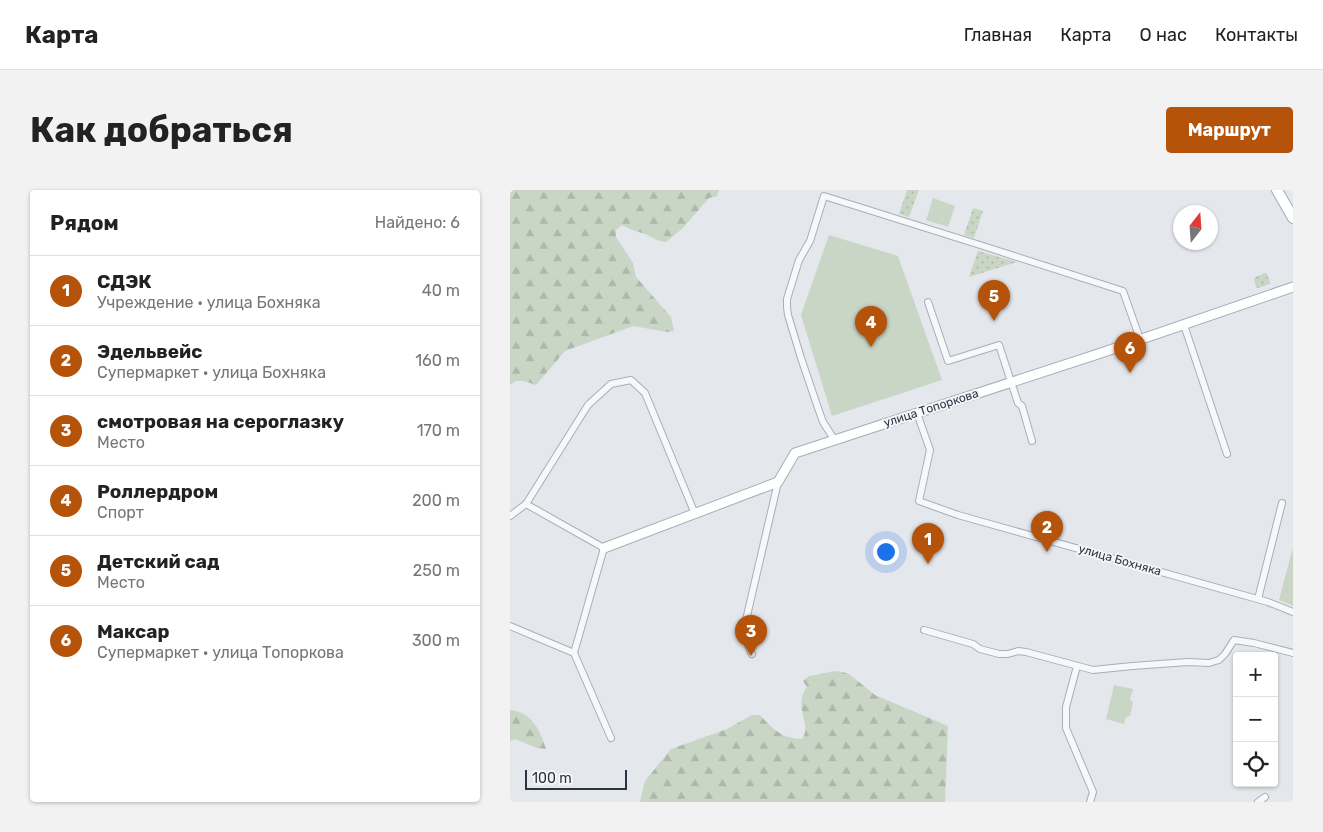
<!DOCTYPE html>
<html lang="ru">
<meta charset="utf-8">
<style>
:root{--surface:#fff;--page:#f2f2f2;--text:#222;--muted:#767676;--line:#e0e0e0;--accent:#b45309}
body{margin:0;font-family:Rubik,sans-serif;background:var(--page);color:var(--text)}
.controls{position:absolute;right:15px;bottom:15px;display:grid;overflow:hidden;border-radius:5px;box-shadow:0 1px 4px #0004}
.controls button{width:45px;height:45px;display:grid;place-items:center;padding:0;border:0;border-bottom:1px solid var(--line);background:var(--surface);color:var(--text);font:25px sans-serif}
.compass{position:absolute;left:663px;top:15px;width:45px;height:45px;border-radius:50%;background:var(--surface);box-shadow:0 1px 4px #0004;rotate:17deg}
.scale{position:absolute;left:15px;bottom:12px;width:102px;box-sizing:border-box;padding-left:5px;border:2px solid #2b3445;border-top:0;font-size:14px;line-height:18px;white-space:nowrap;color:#2b3445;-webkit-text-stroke:4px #f4f6f9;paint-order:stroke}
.you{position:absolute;left:375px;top:361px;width:18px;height:18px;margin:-12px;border:4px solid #fff;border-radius:50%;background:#1a73e8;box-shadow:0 0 0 8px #1a73e833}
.badge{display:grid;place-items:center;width:32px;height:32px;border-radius:50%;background:var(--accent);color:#fff;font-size:16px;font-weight:700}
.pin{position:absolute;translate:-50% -41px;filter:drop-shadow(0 1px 2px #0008)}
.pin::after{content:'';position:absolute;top:26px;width:18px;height:15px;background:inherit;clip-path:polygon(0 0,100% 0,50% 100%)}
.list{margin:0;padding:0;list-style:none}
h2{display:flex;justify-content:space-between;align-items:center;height:65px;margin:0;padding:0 20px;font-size:21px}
h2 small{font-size:16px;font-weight:400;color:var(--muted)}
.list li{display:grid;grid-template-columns:32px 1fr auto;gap:15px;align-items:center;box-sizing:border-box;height:70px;padding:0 20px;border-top:1px solid var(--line)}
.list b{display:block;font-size:19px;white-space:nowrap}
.list p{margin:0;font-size:16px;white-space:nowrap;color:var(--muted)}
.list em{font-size:16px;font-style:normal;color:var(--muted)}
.icon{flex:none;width:28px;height:28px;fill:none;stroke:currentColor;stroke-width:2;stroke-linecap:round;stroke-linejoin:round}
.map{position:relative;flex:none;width:783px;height:612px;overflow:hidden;border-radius:5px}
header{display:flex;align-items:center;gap:30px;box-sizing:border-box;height:70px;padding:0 25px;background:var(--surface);border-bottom:1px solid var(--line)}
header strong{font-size:24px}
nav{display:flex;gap:28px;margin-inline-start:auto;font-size:18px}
.intro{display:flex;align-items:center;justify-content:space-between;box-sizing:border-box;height:120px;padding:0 30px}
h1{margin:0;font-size:35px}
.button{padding:12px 22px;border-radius:5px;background:var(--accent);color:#fff;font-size:18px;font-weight:700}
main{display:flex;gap:30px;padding:0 30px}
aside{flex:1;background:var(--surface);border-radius:5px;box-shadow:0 1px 4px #0004}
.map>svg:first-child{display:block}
.grass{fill:url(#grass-dots)}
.forest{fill:url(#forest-firs)}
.park{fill:#c9d6c5}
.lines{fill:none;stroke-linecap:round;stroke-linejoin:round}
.minor-casing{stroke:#a9aeb7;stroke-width:8}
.secondary-casing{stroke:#a9aeb7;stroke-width:11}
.primary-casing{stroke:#a3abb8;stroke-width:12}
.minor{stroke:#f7f8fa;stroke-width:6}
.secondary{stroke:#fff;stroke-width:9}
.primary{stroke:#fff;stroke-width:10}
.labels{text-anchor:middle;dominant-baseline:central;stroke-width:4;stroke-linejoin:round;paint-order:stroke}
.street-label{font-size:12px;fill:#2b3445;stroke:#f4f6f9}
</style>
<header>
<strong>Карта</strong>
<nav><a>Главная</a><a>Карта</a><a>О нас</a><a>Контакты</a></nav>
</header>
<div class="intro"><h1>Как добраться</h1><a class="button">Маршрут</a></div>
<main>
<aside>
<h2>Рядом<small>Найдено: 6</small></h2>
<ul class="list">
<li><span class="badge">1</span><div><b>СДЭК</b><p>Учреждение · улица Бохняка</p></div><em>40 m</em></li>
<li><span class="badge">2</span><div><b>Эдельвейс</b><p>Супермаркет · улица Бохняка</p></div><em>160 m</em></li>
<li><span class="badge">3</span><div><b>смотровая на сероглазку</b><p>Место</p></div><em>170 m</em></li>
<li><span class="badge">4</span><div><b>Роллердром</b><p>Спорт</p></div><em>200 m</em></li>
<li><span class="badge">5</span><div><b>Детский сад</b><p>Место</p></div><em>250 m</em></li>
<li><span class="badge">6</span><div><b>Максар</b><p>Супермаркет · улица Топоркова</p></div><em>300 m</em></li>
</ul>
</aside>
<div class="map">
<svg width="783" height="612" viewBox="0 0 783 612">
<defs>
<pattern id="grass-dots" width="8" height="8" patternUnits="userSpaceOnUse" patternTransform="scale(1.25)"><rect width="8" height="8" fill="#c9d6c5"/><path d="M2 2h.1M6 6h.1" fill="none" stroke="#adb8ab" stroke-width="1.8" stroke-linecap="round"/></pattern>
<pattern id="forest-firs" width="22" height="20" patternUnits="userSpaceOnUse" patternTransform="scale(1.25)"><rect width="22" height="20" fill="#c9d6c5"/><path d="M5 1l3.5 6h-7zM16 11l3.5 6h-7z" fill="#adb8ab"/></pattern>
</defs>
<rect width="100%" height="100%" fill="#e4e7ec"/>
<g class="grass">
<path d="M 397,0 L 409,0 L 399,27 L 389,24 Z"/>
<path d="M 463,18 L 473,21 L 464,48 L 454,45 Z"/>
<path d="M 468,61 L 507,72 L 459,87 Z"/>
<path d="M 755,83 L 757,84 L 760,92 L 760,94 L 748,98 L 746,97 L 744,90 L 745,87 Z"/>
</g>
<g class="forest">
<path d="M 0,0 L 209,0 L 207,6 L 199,8 L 173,38 L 156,52 C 144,51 142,46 132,43 C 125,41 119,39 112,35 L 106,40 L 106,47 L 123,73 L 126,87 L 161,127 L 164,141 L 157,142 L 123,136 L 55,161 L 26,195 C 17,192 8,187 0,195 Z"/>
<path d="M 325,481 L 332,482 L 339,484 L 365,505 L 438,536 L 435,612 L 130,612 L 135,591 L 161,559 L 217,539 L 242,525 L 250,525 C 263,539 271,548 292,549 C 303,533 282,518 297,497 L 293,491 L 299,486 Z"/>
<path d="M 0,520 C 22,522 30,540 36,559 L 27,558 L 5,549 L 0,551 Z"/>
</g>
<g class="park">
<path d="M 423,8 L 445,16 L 438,37 L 416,30 Z"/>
<path d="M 319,45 L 388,66 L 432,190 L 322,226 L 291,125 Z"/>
<path d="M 783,357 L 783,416 L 769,410 Z"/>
<path d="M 604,495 L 623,499 L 620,509 L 623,512 L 620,526 L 616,527 L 614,534 L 596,529 Z"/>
</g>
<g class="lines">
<defs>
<g id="minor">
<path d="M 418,112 L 438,171 L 489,155 L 508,213 L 512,216 L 522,251"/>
<path d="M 674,135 L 717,264"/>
<path d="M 407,223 L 420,260 L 409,311 L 448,325 L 758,412 L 783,422"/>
<path d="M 324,249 L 313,232 L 308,218 L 291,168 L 278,125 L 277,117 L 277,109 L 289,70 L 300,51 L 314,6 L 470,55 L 613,101 L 630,149"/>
<path d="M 16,314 L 94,358 L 64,463"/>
<path d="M 0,326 L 16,314 L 78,215 L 101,194 L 121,190 L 135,203 L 185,324"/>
<path d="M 748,409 L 772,313"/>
<path d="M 0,436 L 64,463 L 101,548"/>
<path d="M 414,440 L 463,454 L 470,459 L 489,464 L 498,464 L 508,461 L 516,462 L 583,480 L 622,476 L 678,472 L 699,473 L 709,470 L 715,464 L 724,450 L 744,453 L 783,463"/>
<path d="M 242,464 L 238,455 L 236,430 L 268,292"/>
<path d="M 567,476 L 556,517 L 556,538 L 583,602 L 580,612"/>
<path d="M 748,612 L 755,607"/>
</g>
<path id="secondary" d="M 94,358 L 268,292 L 285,263 L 591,163 L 783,97"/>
<path id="primary" d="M 767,0 L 783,28"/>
</defs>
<use href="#minor" class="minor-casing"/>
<use href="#secondary" class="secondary-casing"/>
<use href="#primary" class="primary-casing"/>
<use href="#minor" class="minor"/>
<use href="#secondary" class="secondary"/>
<use href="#primary" class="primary"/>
</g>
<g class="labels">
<g class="street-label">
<text transform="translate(421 218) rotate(-18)">улица Топоркова</text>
<text transform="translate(610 370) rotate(16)">улица Бохняка</text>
</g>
</g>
</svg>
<div class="controls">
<button>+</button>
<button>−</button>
<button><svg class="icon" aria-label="locate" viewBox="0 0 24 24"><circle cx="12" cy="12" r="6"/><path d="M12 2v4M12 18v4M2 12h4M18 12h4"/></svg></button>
</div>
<svg class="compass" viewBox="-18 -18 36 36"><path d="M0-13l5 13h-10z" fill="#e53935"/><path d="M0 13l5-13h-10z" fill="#767676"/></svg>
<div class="scale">100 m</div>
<div class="you"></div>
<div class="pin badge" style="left:418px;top:374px">1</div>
<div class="pin badge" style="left:537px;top:362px">2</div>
<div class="pin badge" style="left:241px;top:466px">3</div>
<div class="pin badge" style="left:361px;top:157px">4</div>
<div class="pin badge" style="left:484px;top:131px">5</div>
<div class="pin badge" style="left:620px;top:183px">6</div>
</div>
</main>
